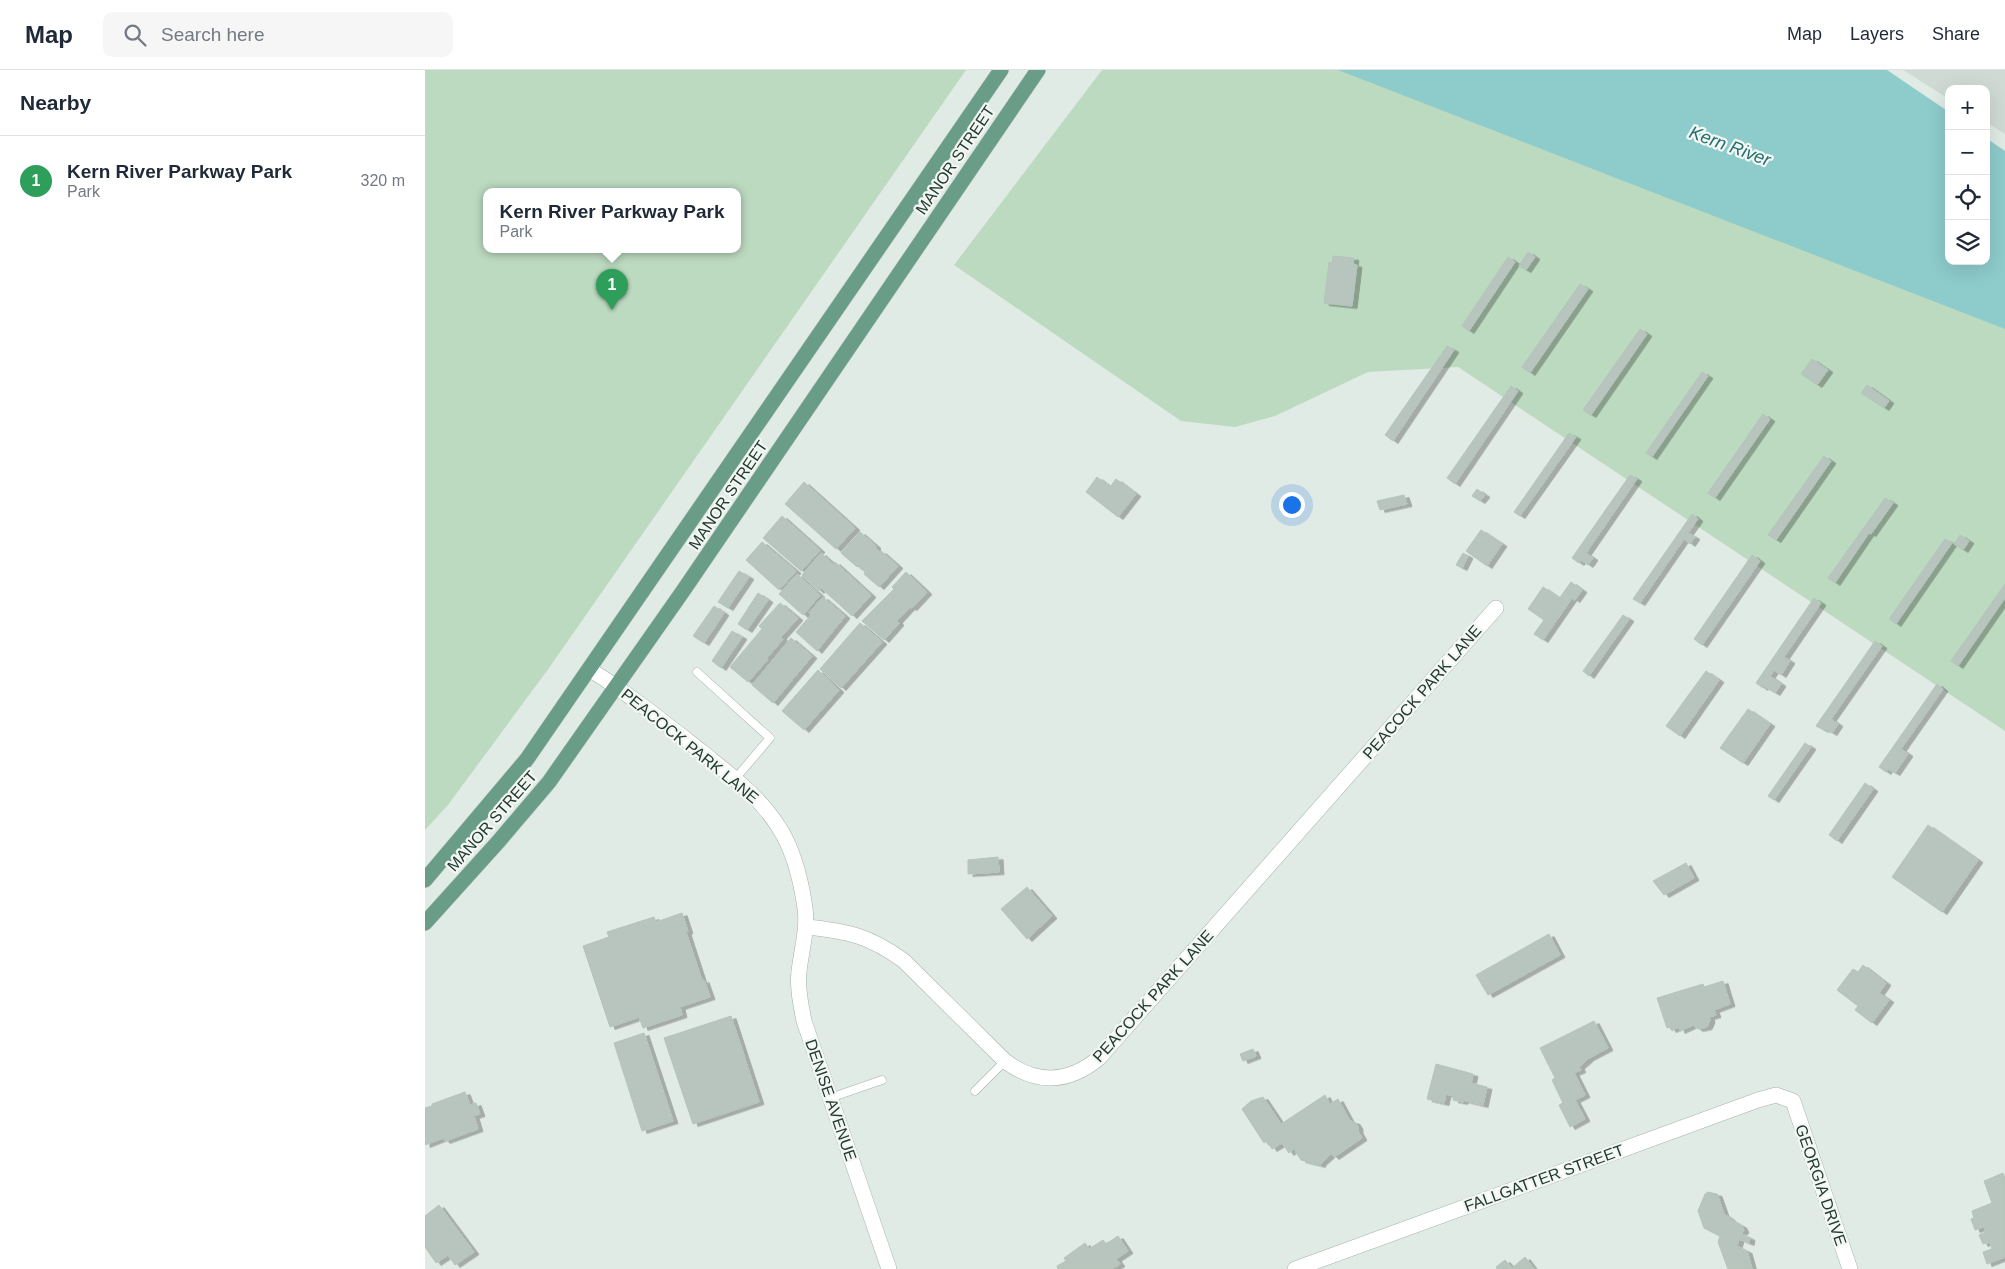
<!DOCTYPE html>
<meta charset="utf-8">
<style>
:root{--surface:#fff;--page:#f6f6f7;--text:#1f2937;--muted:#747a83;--line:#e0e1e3;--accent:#ea580c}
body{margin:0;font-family:Helvetica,sans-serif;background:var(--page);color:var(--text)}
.controls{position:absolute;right:15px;top:15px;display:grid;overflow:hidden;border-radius:10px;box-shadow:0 5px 20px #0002}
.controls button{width:45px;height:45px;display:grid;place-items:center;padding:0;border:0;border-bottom:1px solid var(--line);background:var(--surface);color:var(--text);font:25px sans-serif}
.you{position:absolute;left:866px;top:434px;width:18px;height:18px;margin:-12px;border:4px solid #fff;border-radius:50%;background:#1a73e8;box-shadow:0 0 0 8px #1a73e833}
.badge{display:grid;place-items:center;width:32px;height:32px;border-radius:50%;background:var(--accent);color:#fff;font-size:16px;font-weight:700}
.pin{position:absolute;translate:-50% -41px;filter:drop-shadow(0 1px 2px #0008)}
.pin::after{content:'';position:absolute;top:26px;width:18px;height:15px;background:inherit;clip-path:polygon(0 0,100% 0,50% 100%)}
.popup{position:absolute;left:58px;top:118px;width:258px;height:65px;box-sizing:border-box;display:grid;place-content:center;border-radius:10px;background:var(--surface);filter:drop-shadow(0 1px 4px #0005);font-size:16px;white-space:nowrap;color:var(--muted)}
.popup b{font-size:19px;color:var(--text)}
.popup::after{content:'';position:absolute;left:50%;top:100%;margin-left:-10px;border:10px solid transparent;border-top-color:var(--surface)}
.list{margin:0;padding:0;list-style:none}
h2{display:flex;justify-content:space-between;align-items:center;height:65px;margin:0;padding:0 20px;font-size:21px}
h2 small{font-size:16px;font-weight:400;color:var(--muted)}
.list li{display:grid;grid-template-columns:32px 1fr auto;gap:15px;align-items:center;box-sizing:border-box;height:90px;padding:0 20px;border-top:1px solid var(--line)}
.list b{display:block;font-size:19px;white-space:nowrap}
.list p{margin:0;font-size:16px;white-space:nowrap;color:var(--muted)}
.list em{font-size:16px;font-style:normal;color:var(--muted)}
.icon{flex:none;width:28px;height:28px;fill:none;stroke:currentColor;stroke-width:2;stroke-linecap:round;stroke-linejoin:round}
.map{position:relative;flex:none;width:1580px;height:1199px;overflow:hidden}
header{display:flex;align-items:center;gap:30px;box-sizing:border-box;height:70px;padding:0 25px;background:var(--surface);border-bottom:1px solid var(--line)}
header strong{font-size:24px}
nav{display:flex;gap:28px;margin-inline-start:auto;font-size:18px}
.search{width:350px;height:45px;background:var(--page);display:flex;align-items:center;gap:12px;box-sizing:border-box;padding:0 18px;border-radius:10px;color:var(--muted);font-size:19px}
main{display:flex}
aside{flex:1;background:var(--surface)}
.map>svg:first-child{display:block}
.built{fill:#d0dad4}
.green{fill:#bcdac0;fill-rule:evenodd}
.water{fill:#8ecbcb}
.building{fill:#b7c5be;stroke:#b4c4bb;filter:url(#shadow)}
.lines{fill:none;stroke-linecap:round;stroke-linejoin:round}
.lane-casing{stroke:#a4b2ab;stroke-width:9}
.street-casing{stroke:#a4b2ab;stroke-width:16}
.primary-casing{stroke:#c1c8c5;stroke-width:16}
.lane{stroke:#fff;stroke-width:8}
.street{stroke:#fff;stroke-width:15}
.primary{stroke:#6a9d88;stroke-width:15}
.labels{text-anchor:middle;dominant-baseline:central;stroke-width:4.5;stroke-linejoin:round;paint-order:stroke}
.street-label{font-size:16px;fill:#233a30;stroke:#f2f7f4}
.water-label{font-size:18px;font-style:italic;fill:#226f71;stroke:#f2f7f4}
</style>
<header>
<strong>Map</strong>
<div class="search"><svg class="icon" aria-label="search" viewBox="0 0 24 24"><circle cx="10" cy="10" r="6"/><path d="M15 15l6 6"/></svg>Search here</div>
<nav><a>Map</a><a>Layers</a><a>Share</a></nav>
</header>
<main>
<aside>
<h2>Nearby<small></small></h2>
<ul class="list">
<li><span class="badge" style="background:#2e9e5b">1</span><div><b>Kern River Parkway Park</b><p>Park</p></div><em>320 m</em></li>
</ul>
</aside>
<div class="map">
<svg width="1580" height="1199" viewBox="0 0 1580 1199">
<defs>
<filter id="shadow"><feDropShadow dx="5" dy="2.5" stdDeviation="0" flood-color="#0004"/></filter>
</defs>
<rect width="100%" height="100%" fill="#e1ebe5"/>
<path class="built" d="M 1478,0 L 1580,0 L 1580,64 L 1561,52 L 1561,19 L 1524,19 L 1524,29 Z"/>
<g class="green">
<path d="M 0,0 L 541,0 L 124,598 L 23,735 L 0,760 ZM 62,121 L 312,121 L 312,179 L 62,179 Z"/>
<path d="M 677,0 L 1326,0 L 1524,191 L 1561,191 L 1580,114 L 1580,661 L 1033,297 L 943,302 L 850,346 L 810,357 L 756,351 L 529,195 Z"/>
</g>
<path class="water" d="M 913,0 L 1462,0 L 1524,42 L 1524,191 L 1561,191 L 1561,68 L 1580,81 L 1580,259 Z"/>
<g class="building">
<path d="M 1103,182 L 1110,187 L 1101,200 L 1094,196 Z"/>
<path d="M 908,186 L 929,188 L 928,194 L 932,195 L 927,236 L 899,233 L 904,192 L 907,193 Z"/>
<path d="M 1083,187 L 1090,192 L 1044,261 L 1037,256 Z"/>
<path d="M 1155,214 L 1163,219 L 1105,303 L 1097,297 Z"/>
<path d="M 1215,259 L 1222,264 L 1166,345 L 1158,340 Z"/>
<path d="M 1022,276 L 1029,280 L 968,371 L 960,365 Z"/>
<path d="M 1387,289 L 1403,300 L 1392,315 L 1376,304 Z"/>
<path d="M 1277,302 L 1283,306 L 1227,387 L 1221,383 Z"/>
<path d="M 1442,315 L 1464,331 L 1459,338 L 1436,323 Z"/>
<path d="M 1086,316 L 1093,321 L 1030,414 L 1022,408 Z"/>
<path d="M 1338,344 L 1345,349 L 1290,428 L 1283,423 Z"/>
<path d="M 1144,363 L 1151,367 L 1095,446 L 1089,442 Z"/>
<path d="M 1399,386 L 1406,391 L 1351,470 L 1343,465 Z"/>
<path d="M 1205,405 L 1212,409 L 1161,483 L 1168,488 L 1163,495 L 1156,490 L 1154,493 L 1147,488 Z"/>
<path d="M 672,407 L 685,417 L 691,409 L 711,424 L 693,447 L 661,422 Z"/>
<path d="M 379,412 L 430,458 L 411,479 L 360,434 Z"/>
<path d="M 1052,419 L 1060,425 L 1055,431 L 1047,426 Z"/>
<path d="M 979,425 L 982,434 L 955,440 L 952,431 Z"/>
<path d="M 1460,428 L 1468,433 L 1446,464 L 1444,463 L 1410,513 L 1403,508 Z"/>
<path d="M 1267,444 L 1273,449 L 1263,463 L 1270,467 L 1265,474 L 1259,469 L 1215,533 L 1208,529 Z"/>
<path d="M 357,446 L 395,480 L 376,501 L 338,468 Z"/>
<path d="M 1056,460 L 1077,474 L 1062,496 L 1041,481 Z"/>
<path d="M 435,462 L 451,476 L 450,478 L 455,482 L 456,481 L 473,496 L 454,517 L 439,504 L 440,502 L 433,496 L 432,497 L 416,483 Z"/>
<path d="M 1535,465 L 1544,471 L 1538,480 L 1529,474 Z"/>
<path d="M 1520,469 L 1527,473 L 1471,554 L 1464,549 Z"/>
<path d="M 337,472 L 371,501 L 354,520 L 321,490 Z"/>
<path d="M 396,483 L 408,494 L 410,492 L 446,525 L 427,546 L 396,518 L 394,521 L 377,505 Z"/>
<path d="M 1038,483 L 1043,486 L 1037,498 L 1031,495 Z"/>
<path d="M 1327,485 L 1335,491 L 1277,575 L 1269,569 Z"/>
<path d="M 314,501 L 324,507 L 303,538 L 293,532 Z"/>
<path d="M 481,502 L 502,522 L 487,538 L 485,537 L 472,551 L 474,553 L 459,570 L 437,551 L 469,519 L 467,517 Z"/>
<path d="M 372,504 L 395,525 L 378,545 L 354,524 Z"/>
<path d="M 1146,512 L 1157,520 L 1150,530 L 1147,528 L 1118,570 L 1109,564 Z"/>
<path d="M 1580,514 L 1580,528 L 1533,596 L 1526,591 Z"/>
<path d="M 1118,517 L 1134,528 L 1119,550 L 1103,539 Z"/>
<path d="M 333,523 L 343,530 L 322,560 L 313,554 Z"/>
<path d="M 398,527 L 420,546 L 392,581 L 371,562 L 386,545 L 384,543 Z"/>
<path d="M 1389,528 L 1396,533 L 1359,587 L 1365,591 L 1356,605 L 1349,600 L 1345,606 L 1356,614 L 1350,623 L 1339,616 L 1338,618 L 1331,613 Z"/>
<path d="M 355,533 L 373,548 L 356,567 L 358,569 L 342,588 L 343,589 L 323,612 L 305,597 L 337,559 L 334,556 Z"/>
<path d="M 289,536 L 299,543 L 279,573 L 268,566 Z"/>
<path d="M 1198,545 L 1204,549 L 1164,606 L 1158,601 Z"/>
<path d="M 435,553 L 457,572 L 416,618 L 395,599 Z"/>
<path d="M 307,561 L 317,567 L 296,598 L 287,591 Z"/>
<path d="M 366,568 L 387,586 L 348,633 L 327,615 Z"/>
<path d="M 1450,571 L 1457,576 L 1406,649 L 1413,654 L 1407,663 L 1400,659 L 1399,660 L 1391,656 Z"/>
<path d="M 393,600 L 414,620 L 379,660 L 357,641 Z"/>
<path d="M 1281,601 L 1294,610 L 1255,666 L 1241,656 Z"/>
<path d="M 1512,614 L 1518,619 L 1476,679 L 1483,684 L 1470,703 L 1463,699 L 1461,702 L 1454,697 Z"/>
<path d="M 1323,639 L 1345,654 L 1318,693 L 1295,678 Z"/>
<path d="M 1380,673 L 1386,677 L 1349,730 L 1343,726 Z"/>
<path d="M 1440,713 L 1448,719 L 1412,771 L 1404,765 Z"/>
<path d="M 1503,755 L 1553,790 L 1517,842 L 1467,807 Z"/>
<path d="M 573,787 L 574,802 L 543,804 L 543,790 Z"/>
<path d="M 1261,793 L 1269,808 L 1239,825 L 1228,811 Z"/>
<path d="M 602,817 L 627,846 L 602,869 L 576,839 Z"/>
<path d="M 257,843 L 263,861 L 261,862 L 277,911 L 279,910 L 285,927 L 255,937 L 257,945 L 218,958 L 214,947 L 185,957 L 158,876 L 184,867 L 182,862 L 229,847 L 231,852 Z"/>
<path d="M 1124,864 L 1135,885 L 1063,925 L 1051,905 Z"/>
<path d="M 1438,895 L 1461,913 L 1454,923 L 1464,930 L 1447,953 L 1430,940 L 1433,936 L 1412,920 L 1428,899 L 1433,902 Z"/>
<path d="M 1298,911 L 1305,934 L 1289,940 L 1291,945 L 1284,947 L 1285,950 L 1282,957 L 1273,959 L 1268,955 L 1255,961 L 1254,957 L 1246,960 L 1245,957 L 1242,958 L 1232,928 L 1278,914 L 1279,917 Z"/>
<path d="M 306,946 L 334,1032 L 268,1054 L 239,968 Z"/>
<path d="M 1169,951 L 1183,978 L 1164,988 L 1154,997 L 1156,1000 L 1149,1003 L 1160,1025 L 1150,1030 L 1160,1049 L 1145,1057 L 1134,1035 L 1138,1033 L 1127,1010 L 1130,1008 L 1115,978 Z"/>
<path d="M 219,963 L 248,1051 L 217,1061 L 189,973 Z"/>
<path d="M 828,979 L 831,986 L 818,991 L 815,984 Z"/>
<path d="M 1011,994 L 1048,1004 L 1046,1013 L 1062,1017 L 1058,1035 L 1038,1030 L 1038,1032 L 1028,1030 L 1029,1026 L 1021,1024 L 1019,1033 L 1002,1029 Z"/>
<path d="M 40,1022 L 45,1035 L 51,1033 L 55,1044 L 49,1046 L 53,1059 L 20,1071 L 18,1068 L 0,1075 L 0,1038 L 7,1036 L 7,1034 Z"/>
<path d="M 900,1025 L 905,1034 L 913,1029 L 925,1051 L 930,1052 L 933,1057 L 933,1061 L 937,1068 L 909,1087 L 906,1084 L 895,1094 L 896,1095 L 876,1090 L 869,1079 L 864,1083 L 857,1073 L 847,1079 L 842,1071 L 839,1073 L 817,1039 L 826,1031 L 838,1027 L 856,1054 Z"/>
<path d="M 1578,1103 L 1580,1108 L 1580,1187 L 1562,1194 L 1558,1182 L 1567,1179 L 1565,1172 L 1558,1174 L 1554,1165 L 1561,1162 L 1559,1157 L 1550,1160 L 1546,1149 L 1549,1148 L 1547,1141 L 1567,1133 L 1559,1111 Z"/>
<path d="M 1283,1122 L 1292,1124 L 1299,1144 L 1305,1148 L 1305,1149 L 1317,1156 L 1319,1161 L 1315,1163 L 1325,1168 L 1324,1173 L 1314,1169 L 1312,1176 L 1322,1181 L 1327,1199 L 1303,1199 L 1293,1172 L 1295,1166 L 1279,1158 L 1273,1141 L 1280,1124 Z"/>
<path d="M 14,1135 L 49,1182 L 30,1195 L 23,1185 L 11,1193 L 0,1177 L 0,1146 Z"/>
<path d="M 693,1166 L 703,1181 L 691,1189 L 695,1194 L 687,1199 L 633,1199 L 632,1196 L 641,1191 L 639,1188 L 660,1173 L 664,1179 L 678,1170 L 681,1174 Z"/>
<path d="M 1100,1187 L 1109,1199 L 1072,1199 L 1071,1197 L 1080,1190 L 1087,1198 Z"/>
</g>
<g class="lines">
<defs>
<g id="lane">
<path d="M 272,602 L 345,668 L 310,709"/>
<path d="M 550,1021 L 580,991"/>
<path d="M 405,1028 L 457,1010"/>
</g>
<g id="street">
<path d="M 164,599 C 204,624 240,653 277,682 C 304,704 334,726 353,756 C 369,780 376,810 380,838 C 383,860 376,881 374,902 C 372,918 376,935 379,951 L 464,1199"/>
<path d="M 381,857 C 423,861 445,866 479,891 L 580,991 C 612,1015 644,1013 674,988 L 1071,538"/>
<path d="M 870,1199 L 1333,1030 L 1351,1025 L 1368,1031 L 1425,1199"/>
</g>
<g id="primary">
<path d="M 0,810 L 102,689 L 576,0"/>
<path d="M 0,853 L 73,772 L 124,712 L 258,521 L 613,0"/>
</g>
</defs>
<use href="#lane" class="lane-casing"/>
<use href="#street" class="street-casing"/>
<use href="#primary" class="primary-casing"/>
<use href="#lane" class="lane"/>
<use href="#street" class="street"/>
<use href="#primary" class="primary"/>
</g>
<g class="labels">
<g class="street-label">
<text transform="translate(530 90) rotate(-56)">MANOR STREET</text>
<text transform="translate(303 425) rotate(-56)">MANOR STREET</text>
<text transform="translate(997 622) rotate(-49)">PEACOCK PARK LANE</text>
<text transform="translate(265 676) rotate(39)">PEACOCK PARK LANE</text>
<text transform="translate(67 751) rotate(-49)">MANOR STREET</text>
<text transform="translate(728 926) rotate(-48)">PEACOCK PARK LANE</text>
<text transform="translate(406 1030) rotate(71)">DENISE AVENUE</text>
<text transform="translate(1119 1108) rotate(-20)">FALLGATTER STREET</text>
<text transform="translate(1396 1115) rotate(71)">GEORGIA DRIVE</text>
</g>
<g class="water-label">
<text transform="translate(1305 76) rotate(20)">Kern River</text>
</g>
</g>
</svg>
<div class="controls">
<button>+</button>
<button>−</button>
<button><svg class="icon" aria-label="locate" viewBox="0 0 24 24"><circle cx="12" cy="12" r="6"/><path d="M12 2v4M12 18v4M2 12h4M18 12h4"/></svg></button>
<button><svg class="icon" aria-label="layers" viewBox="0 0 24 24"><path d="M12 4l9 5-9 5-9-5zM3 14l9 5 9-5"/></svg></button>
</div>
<div class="you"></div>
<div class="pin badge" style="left:187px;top:240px;background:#2e9e5b">1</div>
<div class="popup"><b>Kern River Parkway Park</b>Park</div>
</div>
</main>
